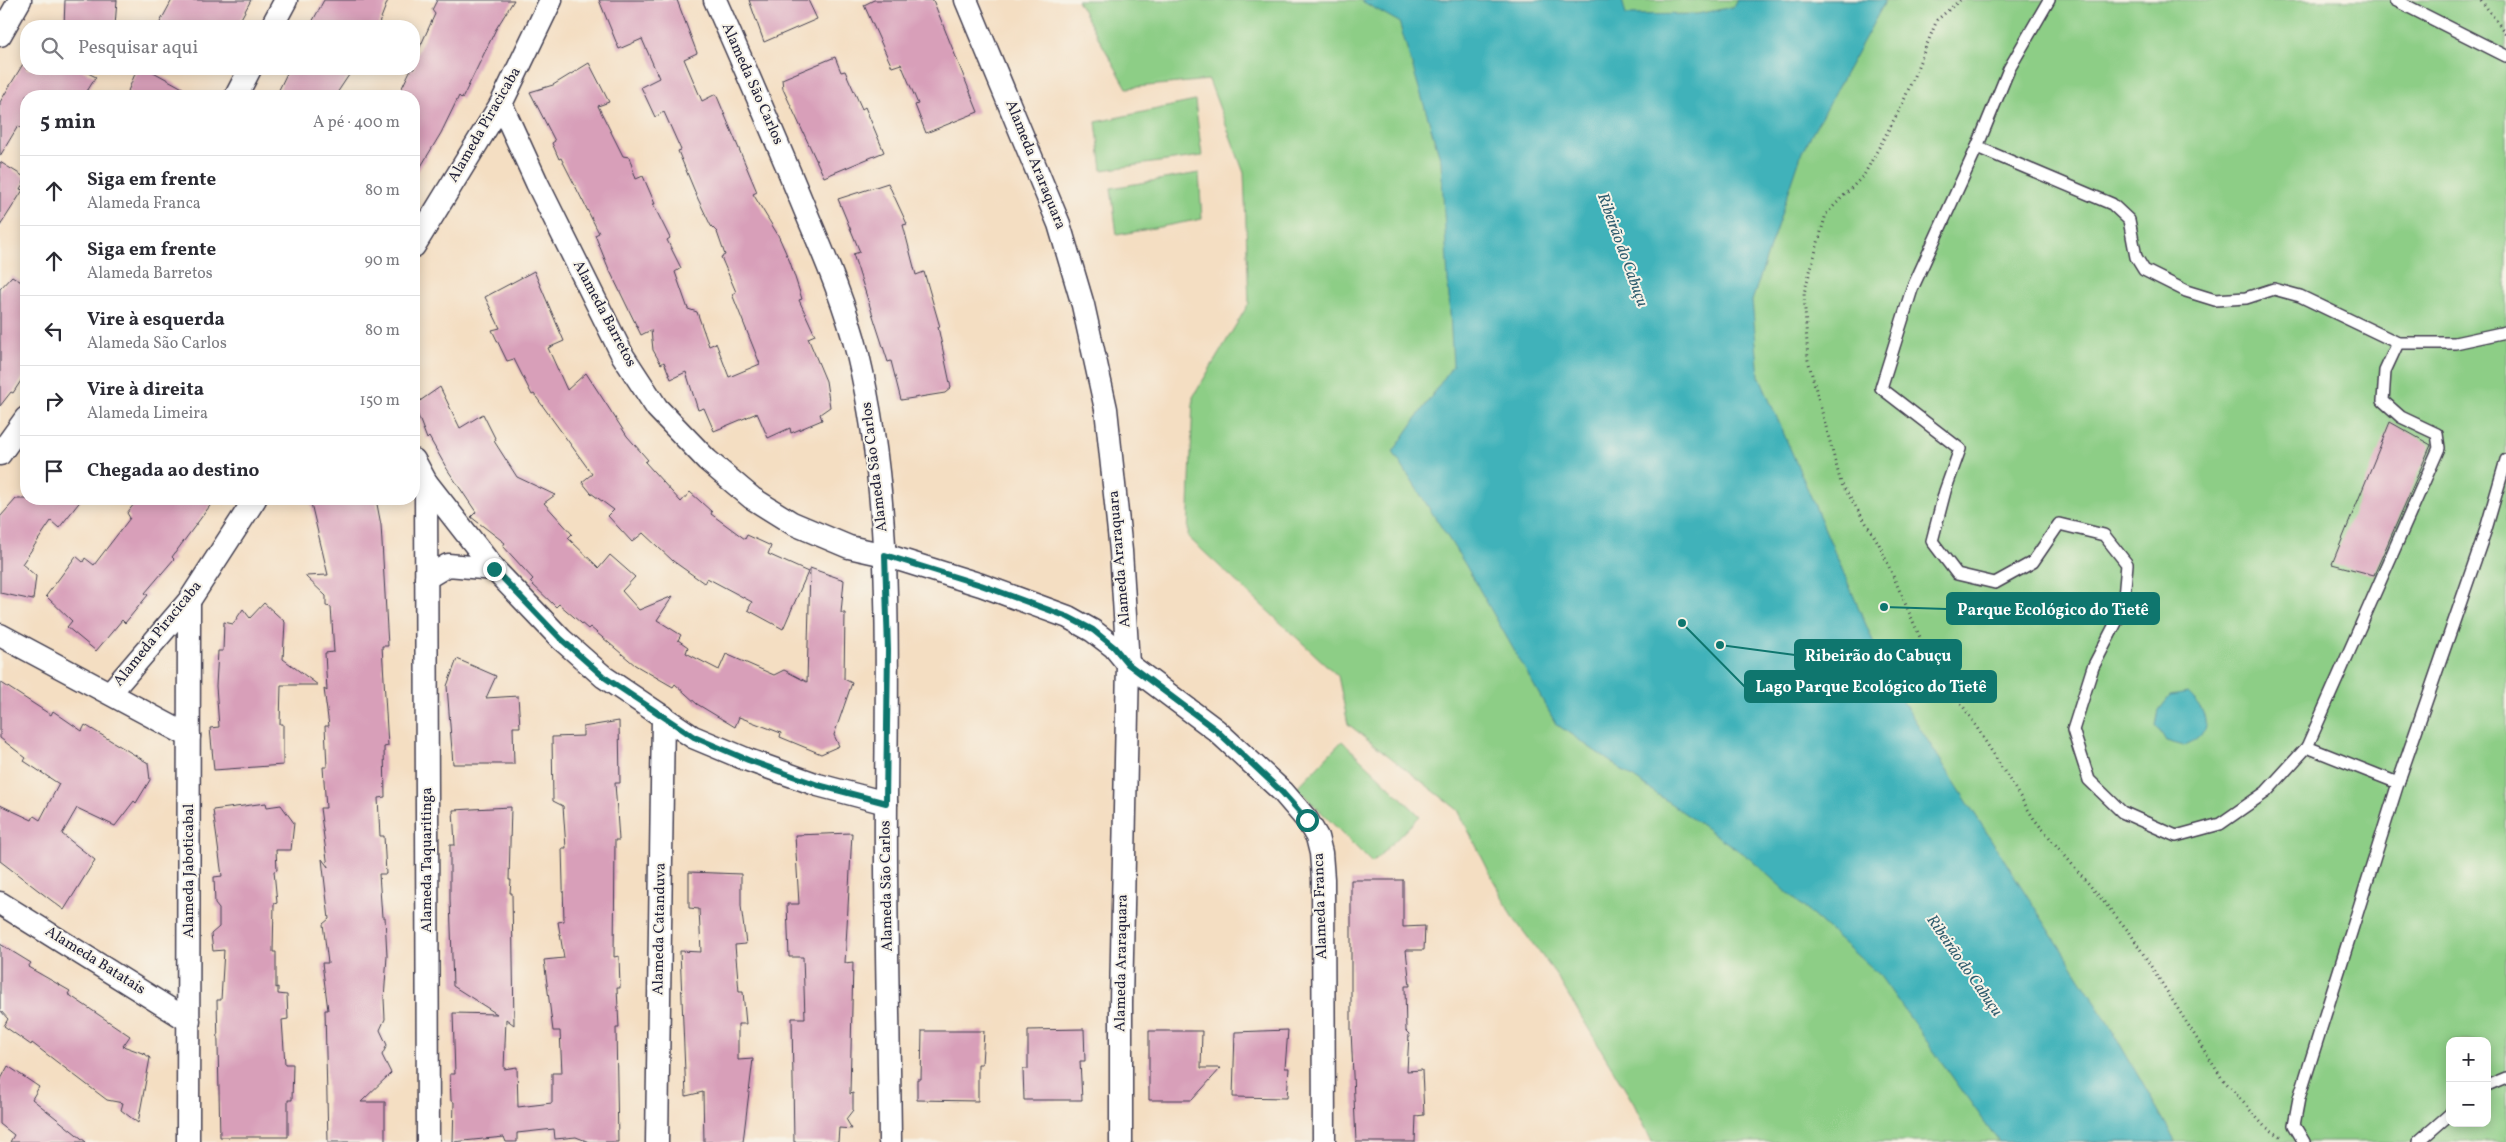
<!DOCTYPE html>
<html lang="pt">
<meta charset="utf-8">
<style>
:root{--surface:#fff;--page:#f2f2f3;--text:#2b2b33;--muted:#7c7c81;--line:#e1e1e2}
body{margin:0;font-family:Vollkorn,serif;background:var(--page);color:var(--text)}
.controls{position:absolute;right:15px;bottom:15px;display:grid;overflow:hidden;border-radius:10px;box-shadow:0 2px 12px #0003}
.controls button{width:45px;height:45px;display:grid;place-items:center;padding:0;border:0;border-bottom:1px solid var(--line);background:var(--surface);color:var(--text);font:25px sans-serif}
.stop{position:absolute;width:15px;height:15px;margin:-11px;border:4px solid #0f766e;border-radius:50%;background:#fff}
.stop.end{background:#0f766e;border-color:#fff;box-shadow:0 1px 5px #0008}
.list{margin:0;padding:0;list-style:none}
h2{display:flex;justify-content:space-between;align-items:center;height:65px;margin:0;padding:0 20px;font-size:21px}
h2 small{font-size:16px;font-weight:400;color:var(--muted)}
.list li{display:grid;grid-template-columns:32px 1fr auto;gap:15px;align-items:center;box-sizing:border-box;height:70px;padding:0 20px;border-top:1px solid var(--line)}
.list b{display:block;font-size:19px;white-space:nowrap}
.list p{margin:0;font-size:16px;white-space:nowrap;color:var(--muted)}
.list em{font-size:16px;font-style:normal;color:var(--muted)}
.icon{flex:none;width:28px;height:28px;fill:none;stroke:currentColor;stroke-width:2;stroke-linecap:round;stroke-linejoin:round}
.map{position:relative;flex:none;width:2506px;height:1142px;overflow:hidden}
.search{position:absolute;background:var(--surface);box-shadow:0 2px 12px #0003;left:20px;top:20px;width:400px;height:55px;display:flex;align-items:center;gap:12px;box-sizing:border-box;padding:0 18px;border-radius:20px;color:var(--muted);font-size:19px}
.panel{position:absolute;background:var(--surface);box-shadow:0 2px 12px #0003;left:20px;top:90px;width:400px;height:415px;border-radius:20px}
.map>svg:first-child{display:block}
.green{fill:#8dce86;stroke:#587860;fill-rule:evenodd}
.water{fill:#41b2ba;stroke:#326a7a}
.building{fill:#d89fb9}
.lines{fill:none;stroke-linecap:round;stroke-linejoin:round}
.service-casing{stroke:#423e4f;stroke-width:14}
.minor-casing{stroke:#423e4f;stroke-width:25}
.path{stroke:#423e4f;stroke-width:3;stroke-dasharray:1 4;stroke-linecap:butt}
.service{stroke:#fff;stroke-width:11}
.minor{stroke:#fff;stroke-width:22}
.route{stroke:#0f766e;stroke-width:6}
.labels{text-anchor:middle;dominant-baseline:central;stroke-width:4;stroke-linejoin:round;paint-order:stroke}
.street-label{font-size:15px;fill:#22223b;stroke:#f7f3e8}
.water-label{font-size:16px;font-style:italic;fill:#2e5c6e;stroke:#f7f3e8}
.leader{fill:none;stroke:#0f766e;stroke-width:2}
.callout-dot{fill:#0f766e;stroke:#f7f3e8;stroke-width:2}
.callout{fill:#0f766e;stroke:#0f766e;stroke-width:2}
.callout-label{font-size:16px;text-anchor:middle;font-weight:bold;fill:#fff}
</style>
<div class="map">
<svg width="2506" height="1142" viewBox="0 0 2506 1142">
<rect width="100%" height="100%" fill="#f7f3e8"/>
<filter id="ink" filterUnits="userSpaceOnUse"><feTurbulence type="fractalNoise" baseFrequency=".02" numOctaves="2"/><feDisplacementMap in="SourceGraphic" scale="10" xChannelSelector="R" yChannelSelector="G"/><feConvolveMatrix kernelMatrix="1 2 1 2 8 2 1 2 1" color-interpolation-filters="sRGB"/></filter>
<filter id="wash" filterUnits="userSpaceOnUse"><feTurbulence type="fractalNoise" baseFrequency=".0096" numOctaves="4" result="noise"/><feDisplacementMap in="SourceGraphic" scale="20" xChannelSelector="R" yChannelSelector="G"/><feGaussianBlur stdDeviation="1.12" result="paint"/><feColorMatrix in="noise" values="0 0 0 0 0 0 0 0 0 0 0 0 0 0 0 0 0 1.4 0 .05"/><feComposite in="paint" operator="in"/></filter>
<g filter="url(#wash)">
<rect width="100%" height="100%" fill="#f4dec2"/>
<g class="green">
<path d="M 1077,0 L 2506,0 L 2506,1142 L 1652,1142 L 1634,1104 L 1555,973 L 1511,915 L 1458,810 L 1348,724 L 1338,676 L 1188,537 L 1193,397 L 1249,303 L 1244,173 L 1209,80 L 1127,88 ZM 2450,1041 L 2487,1041 L 2487,1123 L 2450,1123 Z"/>
<path d="M 1195,101 L 1202,156 L 1102,170 L 1096,122 Z"/>
<path d="M 1199,173 L 1202,219 L 1117,235 L 1111,188 Z"/>
<path d="M 1342,741 L 1420,816 L 1372,863 L 1297,788 Z"/>
</g>
<g class="water">
<path d="M 1360,0 L 1622,0 L 1626,15 L 1697,14 L 1733,7 L 1737,0 L 1886,0 L 1802,152 L 1752,301 L 1759,376 L 1891,683 L 2101,1011 L 2176,1142 L 1999,1142 L 1880,976 L 1749,858 L 1556,724 L 1465,564 L 1393,452 L 1453,365 L 1441,161 L 1399,22 Z"/>
<path d="M 2188,693 C 2200,704 2214,723 2198,738 C 2195,741 2188,743 2184,746 L 2166,741 L 2156,725 L 2159,710 L 2170,696 Z"/>
</g>
<g id="blocks">
<g class="building">
<path d="M 65,0 L 117,0 L 115,26 L 64,26 Z"/>
<path d="M 172,0 L 251,0 L 237,26 L 158,26 Z"/>
<path d="M 324,0 L 388,0 L 378,26 L 310,26 Z"/>
<path d="M 437,0 L 514,0 L 496,29 L 462,99 L 459,96 L 441,133 L 414,178 L 414,96 L 398,96 L 411,69 L 414,69 L 414,60 L 435,14 L 432,10 Z"/>
<path d="M 599,0 L 677,0 L 697,53 L 684,59 L 702,101 L 716,94 L 757,192 L 753,194 L 778,235 L 790,262 L 802,299 L 799,300 L 815,335 L 808,338 L 826,381 L 830,407 L 820,414 L 822,420 L 791,433 L 790,428 L 768,438 L 757,413 L 714,431 L 704,408 L 698,410 L 686,372 L 671,379 L 664,362 L 661,364 L 653,350 L 651,330 L 641,335 L 608,267 L 595,235 L 599,233 L 561,158 L 559,159 L 552,143 L 555,141 L 530,92 L 553,85 L 589,63 L 609,102 L 598,106 L 623,156 L 629,157 L 636,179 L 643,176 L 655,204 L 653,204 L 670,238 L 667,240 L 681,268 L 675,272 L 688,309 L 697,312 L 709,346 L 716,343 L 729,377 L 760,364 L 732,294 L 736,292 L 721,257 L 725,255 L 717,232 L 711,226 L 698,199 L 678,151 L 681,150 L 664,112 L 655,117 L 641,87 L 659,78 L 642,39 L 619,49 Z"/>
<path d="M 749,0 L 808,0 L 817,19 L 764,42 Z"/>
<path d="M 874,0 L 933,0 L 978,112 L 926,133 L 915,105 L 918,104 L 901,64 L 892,67 L 864,5 Z"/>
<path d="M 835,57 L 841,72 L 845,71 L 862,109 L 865,107 L 884,152 L 824,177 L 783,89 L 782,79 Z"/>
<path d="M 26,59 L 26,69 L 80,69 L 96,77 L 84,96 L 26,96 L 26,131 L 18,126 L 0,156 L 0,102 Z"/>
<path d="M 137,69 L 148,69 L 197,96 L 135,96 L 128,91 Z"/>
<path d="M 289,69 L 353,69 L 335,96 L 276,96 Z"/>
<path d="M 0,162 L 26,178 L 20,189 L 23,190 L 0,226 Z"/>
<path d="M 888,183 L 907,224 L 903,225 L 916,275 L 924,272 L 940,327 L 938,327 L 951,388 L 945,393 L 901,400 L 891,361 L 888,362 L 853,254 L 860,252 L 838,199 Z"/>
<path d="M 534,271 L 564,341 L 548,348 L 567,390 L 586,373 L 627,436 L 648,460 L 645,462 L 681,502 L 690,492 L 712,512 L 711,514 L 745,539 L 747,535 L 771,546 L 768,554 L 808,572 L 783,629 L 748,610 L 752,602 L 707,578 L 704,583 L 673,561 L 643,533 L 632,542 L 608,516 L 614,510 L 591,493 L 582,482 L 592,474 L 534,394 L 532,395 L 514,359 L 507,361 L 492,330 L 500,328 L 485,297 Z"/>
<path d="M 12,276 L 26,285 L 26,373 L 13,393 L 11,392 L 0,406 L 0,289 Z"/>
<path d="M 440,387 L 460,428 L 483,414 L 496,440 L 494,441 L 517,477 L 555,495 L 544,503 L 572,534 L 568,538 L 599,568 L 610,555 L 635,577 L 622,591 L 639,610 L 673,596 L 657,620 L 681,635 L 678,640 L 688,647 L 686,653 L 719,670 L 726,654 L 774,675 L 784,670 L 807,682 L 810,568 L 844,580 L 841,613 L 845,613 L 844,679 L 852,683 L 834,735 L 839,746 L 821,754 L 780,737 L 781,733 L 739,717 L 735,727 L 697,704 L 675,684 L 673,687 L 635,665 L 590,627 L 588,629 L 559,604 L 556,607 L 530,582 L 533,579 L 503,546 L 505,543 L 471,517 L 476,512 L 447,469 L 429,437 L 427,439 L 414,405 Z"/>
<path d="M 2390,422 L 2431,445 L 2374,575 L 2332,564 Z"/>
<path d="M 16,499 L 82,499 L 59,528 L 51,521 L 22,564 L 36,576 L 33,600 L 0,593 L 0,517 Z"/>
<path d="M 138,499 L 215,499 L 172,557 L 174,559 L 145,593 L 148,595 L 125,623 L 122,620 L 96,651 L 67,627 L 72,621 L 46,596 L 76,556 L 83,562 L 85,558 L 94,565 L 130,518 L 127,513 Z"/>
<path d="M 310,499 L 376,499 L 381,525 L 388,646 L 382,646 L 388,746 L 384,747 L 385,797 L 378,798 L 380,836 L 384,836 L 386,874 L 379,874 L 382,917 L 385,917 L 387,956 L 384,999 L 385,1019 L 380,1030 L 387,1045 L 382,1055 L 391,1073 L 361,1102 L 385,1102 L 385,1142 L 328,1142 L 325,1010 L 328,1010 L 322,963 L 328,963 L 323,924 L 329,919 L 322,859 L 328,867 L 320,808 L 326,808 L 323,767 L 327,767 L 325,726 L 329,726 L 324,689 L 327,691 L 325,653 L 334,652 L 331,607 L 326,606 L 326,596 L 305,576 L 328,575 Z"/>
<path d="M 264,603 L 285,622 L 283,659 L 318,685 L 281,685 L 280,724 L 283,724 L 283,765 L 214,770 L 210,728 L 219,727 L 216,686 L 218,651 L 223,651 L 224,622 L 233,624 L 243,609 L 250,618 Z"/>
<path d="M 457,659 L 496,676 L 486,698 L 518,696 L 520,727 L 513,727 L 514,764 L 453,764 L 447,686 Z"/>
<path d="M 0,682 L 51,715 L 53,711 L 82,731 L 85,725 L 148,763 L 150,780 L 136,803 L 134,801 L 115,826 L 77,808 L 62,834 L 95,860 L 64,910 L 0,861 L 0,805 L 32,820 L 34,816 L 40,820 L 59,784 L 24,761 L 26,758 L 0,738 Z"/>
<path d="M 619,721 L 620,783 L 615,783 L 619,840 L 615,840 L 614,957 L 619,956 L 620,988 L 617,988 L 619,1028 L 616,1028 L 618,1142 L 589,1142 L 576,1137 L 555,1139 L 554,1129 L 517,1133 L 517,1142 L 506,1142 L 504,1137 L 453,1142 L 454,1102 L 451,1101 L 450,1074 L 455,1074 L 453,1013 L 497,1014 L 453,986 L 450,899 L 450,845 L 455,845 L 453,810 L 511,807 L 509,880 L 511,880 L 510,893 L 512,893 L 514,1025 L 506,1019 L 504,1069 L 517,1067 L 518,1107 L 552,1103 L 552,1073 L 562,1073 L 560,1031 L 553,1031 L 544,960 L 564,958 L 558,922 L 564,921 L 562,848 L 566,848 L 563,806 L 553,801 L 552,737 L 583,736 L 583,727 Z"/>
<path d="M 266,803 L 267,807 L 281,805 L 294,823 L 291,850 L 276,850 L 277,870 L 274,871 L 277,903 L 274,904 L 273,952 L 276,952 L 276,988 L 278,987 L 278,994 L 287,995 L 288,1019 L 282,1020 L 285,1064 L 293,1064 L 292,1100 L 288,1100 L 288,1137 L 220,1137 L 217,1000 L 221,1000 L 224,950 L 213,951 L 211,934 L 219,927 L 219,909 L 215,904 L 214,877 L 222,876 L 213,810 Z"/>
<path d="M 852,833 L 845,963 L 853,962 L 850,1094 L 853,1093 L 853,1110 L 846,1119 L 852,1129 L 839,1128 L 838,1142 L 794,1142 L 792,1018 L 805,1018 L 803,957 L 789,957 L 787,904 L 799,904 L 795,835 Z"/>
<path d="M 689,872 L 741,874 L 741,906 L 746,944 L 735,945 L 739,992 L 743,992 L 746,1024 L 738,1024 L 738,1060 L 753,1059 L 743,1142 L 704,1142 L 703,1092 L 686,1096 L 680,951 L 701,952 L 699,909 L 689,908 Z"/>
<path d="M 1351,880 L 1403,880 L 1403,927 L 1425,926 L 1424,950 L 1406,950 L 1410,986 L 1405,986 L 1406,1031 L 1409,1034 L 1407,1071 L 1422,1070 L 1424,1115 L 1416,1116 L 1415,1142 L 1356,1142 L 1351,1030 Z"/>
<path d="M 0,944 L 31,963 L 28,967 L 70,991 L 68,994 L 130,1036 L 123,1046 L 145,1054 L 150,1058 L 138,1123 L 121,1110 L 123,1103 L 107,1100 L 32,1043 L 31,1045 L 4,1026 L 8,1019 L 0,1010 Z"/>
<path d="M 1084,1029 L 1085,1061 L 1080,1061 L 1082,1100 L 1024,1100 L 1023,1069 L 1028,1069 L 1028,1030 Z"/>
<path d="M 1288,1030 L 1285,1068 L 1289,1068 L 1287,1098 L 1233,1097 L 1235,1032 Z"/>
<path d="M 922,1031 L 984,1031 L 982,1064 L 978,1064 L 978,1101 L 917,1100 L 917,1079 L 921,1079 Z"/>
<path d="M 1149,1031 L 1202,1031 L 1201,1068 L 1221,1068 L 1192,1100 L 1149,1100 Z"/>
<path d="M 8,1066 L 39,1087 L 32,1099 L 86,1142 L 10,1142 L 14,1135 L 0,1124 L 0,1081 Z"/>
</g>
</g>
</g>
<g filter="url(#ink)">
<use href="#blocks" fill-opacity="0" stroke="#423e4f" stroke-width="1"/>
<g class="lines">
<defs>
<g id="service">
<path d="M 2049,0 L 2009,69 L 1977,147 L 1912,289 L 1881,388 L 1960,449 L 1945,491 L 1932,541 L 1957,574 L 1995,583 L 2033,562 L 2059,524 L 2104,535 L 2127,564 L 2123,609 L 2093,667 L 2073,730 L 2089,780 L 2122,812 L 2176,836 L 2220,824 L 2266,792 L 2307,747 L 2398,783 L 2486,529 L 2506,460"/>
<path d="M 2395,0 L 2506,56"/>
<path d="M 1977,147 L 2112,204 L 2129,220 L 2136,257 L 2144,270 L 2186,291 L 2215,300 L 2246,298 L 2274,289 L 2300,296 L 2398,343 L 2455,343 L 2506,332"/>
<path d="M 2307,747 L 2439,448 L 2437,434 L 2401,417 L 2383,401 L 2385,371 L 2398,343"/>
<path d="M 2487,1086 L 2506,1078"/>
<path d="M 2304,1142 L 2294,1125 L 2299,1098 L 2400,777"/>
<path d="M 2418,1142 L 2450,1114"/>
</g>
<g id="minor">
<path d="M 715,0 C 747,72 778,144 808,217 C 827,262 846,307 858,355 C 893,501 887,652 886,800 C 885,914 889,1028 890,1142"/>
<path d="M 966,0 L 1059,224 L 1083,305 L 1106,409 L 1121,551 L 1128,664 L 1121,1003 L 1121,1142"/>
<path d="M 272,26 L 286,0"/>
<path d="M 0,35 L 20,0"/>
<path d="M 236,96 L 250,69"/>
<path d="M 501,104 L 537,183 L 623,356 L 657,408 L 707,460 L 752,498 L 792,523 L 849,547 L 885,555 L 981,585 L 1068,617 L 1093,631 L 1114,647 L 1128,664 L 1216,730 L 1283,792 L 1307,820 L 1317,837 L 1321,853 L 1323,879 L 1324,1142"/>
<path d="M 414,246 L 501,104 L 551,0"/>
<path d="M 0,454 L 26,418"/>
<path d="M 414,460 L 426,482 L 494,569 L 561,639 L 604,677 L 693,737 L 748,760 L 818,785 L 886,803"/>
<path d="M 426,482 L 428,1142"/>
<path d="M 426,578 L 448,565 L 494,569"/>
<path d="M 0,635 L 189,736"/>
<path d="M 110,693 L 189,601 L 255,499"/>
<path d="M 0,903 L 189,1021"/>
<path d="M 188,1142 L 189,601"/>
<path d="M 657,1142 L 663,716"/>
</g>
</defs>
<use href="#service" class="service-casing"/>
<use href="#minor" class="minor-casing"/>
<g class="path">
<path d="M 1960,0 L 1937,20 L 1902,105 L 1864,175 L 1826,214 L 1804,293 L 1808,360 L 1841,483 L 1879,544 L 1930,660 L 1969,715 L 2034,819 L 2130,933 L 2221,1077 L 2264,1126 L 2282,1137"/>
<path d="M 2481,0 L 2506,34"/>
</g>
<use href="#service" class="service"/>
<use href="#minor" class="minor"/>
</g>
</g>
<g class="lines" filter="url(#ink)">
<path class="route" d="M 494,569 L 561,639 L 604,677 L 694,737 L 748,760 L 818,785 L 886,803 L 888,650 L 885,555 L 981,585 L 1068,617 L 1093,630 L 1114,647 L 1128,664 L 1216,730 L 1282,792 L 1307,820"/>
</g>
<g class="labels">
<g class="street-label">
<text transform="translate(752 84) rotate(66)">Alameda São Carlos</text>
<text transform="translate(485 125) rotate(-60)">Alameda Piracicaba</text>
<text transform="translate(1035 165) rotate(68)">Alameda Araraquara</text>
<text transform="translate(604 314) rotate(62)">Alameda Barretos</text>
<text transform="translate(875 467) rotate(-97)">Alameda São Carlos</text>
<text transform="translate(1120 559) rotate(-95)">Alameda Araraquara</text>
<text transform="translate(158 634) rotate(-51)">Alameda Piracicaba</text>
<text transform="translate(427 860) rotate(-90)">Alameda Taquaritinga</text>
<text transform="translate(189 871) rotate(-90)">Alameda Jaboticabal</text>
<text transform="translate(887 886) rotate(-91)">Alameda São Carlos</text>
<text transform="translate(1321 906) rotate(-92)">Alameda Franca</text>
<text transform="translate(660 929) rotate(-89)">Alameda Catanduva</text>
<text transform="translate(95 961) rotate(32)">Alameda Batatais</text>
<text transform="translate(1122 963) rotate(-89)">Alameda Araraquara</text>
</g>
<g class="water-label">
<text transform="translate(1622 250) rotate(70)">Ribeirão do Cabuçu</text>
<text transform="translate(1964 966) rotate(55)">Ribeirão do Cabuçu</text>
</g>
</g>
<path class="leader" d="M1884 607L1947 609M1720 645L1795 655M1682 623L1745 687"/>
<g class="callout-dot">
<circle cx="1884" cy="607" r="5"/>
<circle cx="1720" cy="645" r="5"/>
<circle cx="1682" cy="623" r="5"/>
</g>
<g class="callout">
<rect x="1947" y="593" width="212" height="31" rx="5"/>
<rect x="1795" y="640" width="166" height="31" rx="5"/>
<rect x="1745" y="671" width="251" height="31" rx="5"/>
</g>
<g class="callout-label">
<text x="2053" y="615">Parque Ecológico do Tietê</text>
<text x="1878" y="661">Ribeirão do Cabuçu</text>
<text x="1871" y="692">Lago Parque Ecológico do Tietê</text>
</g>
</svg>
<div class="controls">
<button>+</button>
<button>−</button>
</div>
<div class="stop" style="left:1307px;top:820px"></div>
<div class="stop end" style="left:494px;top:569px"></div>
<div class="search"><svg class="icon" aria-label="search" viewBox="0 0 24 24"><circle cx="10" cy="10" r="6"/><path d="M15 15l6 6"/></svg>Pesquisar aqui</div>
<section class="panel">
<h2>5 min<small>A pé · 400 m</small></h2>
<ul class="list">
<li><svg class="icon" aria-label="ahead" viewBox="0 0 24 24"><path d="M12 20V5M6 11l6-6 6 6"/></svg><div><b>Siga em frente</b><p>Alameda Franca</p></div><em>80 m</em></li>
<li><svg class="icon" aria-label="ahead" viewBox="0 0 24 24"><path d="M12 20V5M6 11l6-6 6 6"/></svg><div><b>Siga em frente</b><p>Alameda Barretos</p></div><em>90 m</em></li>
<li><svg class="icon" aria-label="left" viewBox="0 0 24 24"><path d="M17 20v-9H6M10 6l-5 5 5 5"/></svg><div><b>Vire à esquerda</b><p>Alameda São Carlos</p></div><em>80 m</em></li>
<li><svg class="icon" aria-label="right" viewBox="0 0 24 24"><path d="M7 20v-9h11M14 6l5 5-5 5"/></svg><div><b>Vire à direita</b><p>Alameda Limeira</p></div><em>150 m</em></li>
<li><svg class="icon" aria-label="arrive" viewBox="0 0 24 24"><path d="M6 21V4h12l-3 4 3 4H6"/></svg><div><b>Chegada ao destino</b></div></li>
</ul>
</section>
</div>
